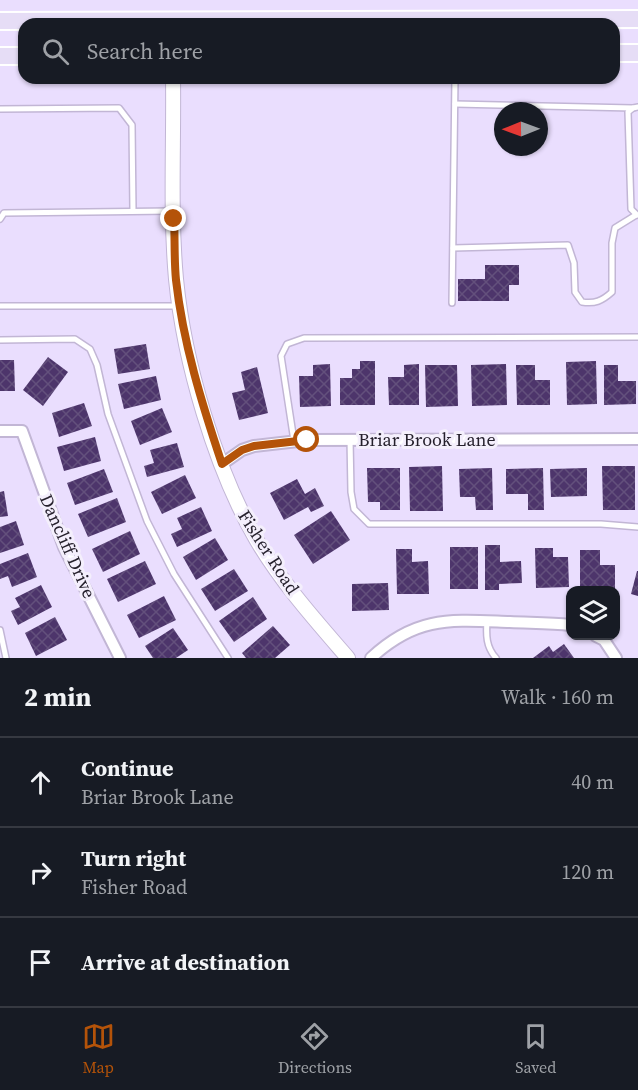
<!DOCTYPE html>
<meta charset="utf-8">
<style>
:root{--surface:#171b24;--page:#242831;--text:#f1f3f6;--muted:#9ea1a6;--line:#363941;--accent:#b45309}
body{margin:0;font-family:"Source Serif 4",serif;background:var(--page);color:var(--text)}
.controls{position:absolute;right:18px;bottom:18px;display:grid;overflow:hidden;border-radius:12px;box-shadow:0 2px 4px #0004}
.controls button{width:54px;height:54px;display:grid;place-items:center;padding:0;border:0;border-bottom:2px solid var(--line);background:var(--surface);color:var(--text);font:30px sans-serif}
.compass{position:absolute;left:494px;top:102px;width:54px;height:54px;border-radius:50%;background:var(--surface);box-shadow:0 2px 4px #0004;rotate:269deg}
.stop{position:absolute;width:18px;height:18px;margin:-14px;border:4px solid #b45309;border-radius:50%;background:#fff}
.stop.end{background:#b45309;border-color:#fff;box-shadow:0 2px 6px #0008}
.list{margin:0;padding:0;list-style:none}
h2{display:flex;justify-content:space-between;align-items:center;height:78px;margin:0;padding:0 24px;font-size:26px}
h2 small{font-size:20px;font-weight:400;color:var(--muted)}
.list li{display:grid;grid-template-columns:39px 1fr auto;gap:18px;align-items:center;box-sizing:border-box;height:90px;padding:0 24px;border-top:2px solid var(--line)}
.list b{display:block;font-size:22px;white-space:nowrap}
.list p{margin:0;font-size:20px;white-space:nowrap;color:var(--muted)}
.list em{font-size:20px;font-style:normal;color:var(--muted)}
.icon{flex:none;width:33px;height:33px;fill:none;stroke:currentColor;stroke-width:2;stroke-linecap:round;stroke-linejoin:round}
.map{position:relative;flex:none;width:638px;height:658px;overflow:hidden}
.search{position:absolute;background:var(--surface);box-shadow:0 2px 4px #0004;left:18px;right:18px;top:18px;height:66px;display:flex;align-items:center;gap:15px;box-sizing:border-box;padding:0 21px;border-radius:18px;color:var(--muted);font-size:22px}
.sheet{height:348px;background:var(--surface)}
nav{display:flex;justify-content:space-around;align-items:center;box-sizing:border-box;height:84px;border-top:2px solid var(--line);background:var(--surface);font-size:16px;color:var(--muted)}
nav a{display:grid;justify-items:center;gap:3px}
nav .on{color:var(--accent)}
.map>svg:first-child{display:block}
.building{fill:url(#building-cross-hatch)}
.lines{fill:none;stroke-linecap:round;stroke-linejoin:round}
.service-casing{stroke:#c2b6d5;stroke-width:8}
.minor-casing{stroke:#c2b6d5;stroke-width:14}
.tertiary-casing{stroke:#c2b6d5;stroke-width:16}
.primary-casing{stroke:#fff;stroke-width:20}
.service{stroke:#fff;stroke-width:5}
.minor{stroke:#fff;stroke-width:10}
.tertiary{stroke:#fff;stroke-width:14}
.primary{stroke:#e6ddf6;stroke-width:16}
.route{stroke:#b45309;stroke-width:8}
.labels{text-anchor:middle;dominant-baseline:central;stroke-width:6;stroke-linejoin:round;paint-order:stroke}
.street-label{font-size:18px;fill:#241f2b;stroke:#f4effc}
</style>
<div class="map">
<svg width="638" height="658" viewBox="0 0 638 658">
<defs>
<pattern id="building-cross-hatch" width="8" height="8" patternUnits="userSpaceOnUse" patternTransform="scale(1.5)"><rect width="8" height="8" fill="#4d356b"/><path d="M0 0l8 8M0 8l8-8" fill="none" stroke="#63507c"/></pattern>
</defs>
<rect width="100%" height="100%" fill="#eadefe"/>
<g class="building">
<path d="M 485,265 L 519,265 L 519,285 L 509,285 L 509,301 L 458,301 L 458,279 L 485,279 Z"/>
<path d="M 146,344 L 150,369 L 118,374 L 114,349 Z"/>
<path d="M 48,357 L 68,372 L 43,406 L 23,390 Z"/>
<path d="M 0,360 L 14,360 L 15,391 L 0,391 Z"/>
<path d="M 360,361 L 375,361 L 375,405 L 340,405 L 340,378 L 352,378 L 352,369 L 360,369 Z"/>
<path d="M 596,361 L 597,404 L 567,405 L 566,362 Z"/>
<path d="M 330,364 L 331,406 L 300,407 L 299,376 L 313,376 L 313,365 Z"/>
<path d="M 419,364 L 419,405 L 389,405 L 388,377 L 404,377 L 404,365 Z"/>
<path d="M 506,364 L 507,405 L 472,406 L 471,365 Z"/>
<path d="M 425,365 L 457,365 L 458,406 L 426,407 Z"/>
<path d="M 516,365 L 535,365 L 535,380 L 550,380 L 550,405 L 517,405 Z"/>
<path d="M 604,365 L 618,365 L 618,381 L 636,381 L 636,404 L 604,405 Z"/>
<path d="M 257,367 L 268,413 L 239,420 L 232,393 L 245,390 L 241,372 Z"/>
<path d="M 156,376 L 161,400 L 124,409 L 118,384 Z"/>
<path d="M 84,403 L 92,426 L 59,437 L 52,413 Z"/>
<path d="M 162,408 L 172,432 L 140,445 L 131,421 Z"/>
<path d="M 95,437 L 101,461 L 64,471 L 57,447 Z"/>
<path d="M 177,443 L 184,467 L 147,477 L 144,466 L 154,463 L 150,450 Z"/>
<path d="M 442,466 L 443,511 L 410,511 L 409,467 Z"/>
<path d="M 602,466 L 635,466 L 635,510 L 603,510 Z"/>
<path d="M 367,468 L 400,468 L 400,510 L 380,510 L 380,502 L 368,502 Z"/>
<path d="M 492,468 L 493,510 L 476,510 L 475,497 L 460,497 L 459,469 Z"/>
<path d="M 543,468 L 544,510 L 528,510 L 528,494 L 506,494 L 506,469 Z"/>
<path d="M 587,468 L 587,496 L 551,497 L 550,469 Z"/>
<path d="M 104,469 L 113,492 L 75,505 L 67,483 Z"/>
<path d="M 185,475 L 196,498 L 162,514 L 151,492 Z"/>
<path d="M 297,479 L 305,494 L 315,488 L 324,506 L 311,512 L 308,507 L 284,520 L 270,493 Z"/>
<path d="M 4,491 L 8,516 L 0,517 L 0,492 Z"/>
<path d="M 117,498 L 126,522 L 88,537 L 78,514 Z"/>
<path d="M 201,507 L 212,531 L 177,547 L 171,534 L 182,529 L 177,518 Z"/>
<path d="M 331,511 L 350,540 L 313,564 L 294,535 Z"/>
<path d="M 16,521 L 24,545 L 0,553 L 0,527 Z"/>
<path d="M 130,531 L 140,554 L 103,572 L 92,549 Z"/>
<path d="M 215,538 L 228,560 L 196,580 L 183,557 Z"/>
<path d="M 485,545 L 500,545 L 500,562 L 521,561 L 522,583 L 499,584 L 499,590 L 485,590 Z"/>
<rect x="450" y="547" width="28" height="42"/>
<path d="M 535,548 L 553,548 L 553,557 L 568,557 L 569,587 L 536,588 Z"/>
<path d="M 396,549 L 412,549 L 412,562 L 428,561 L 429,594 L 397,594 Z"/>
<path d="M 580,550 L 600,550 L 600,565 L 615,565 L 615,589 L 580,589 Z"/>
<path d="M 28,553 L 37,577 L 12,587 L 8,576 L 0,579 L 0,564 Z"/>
<path d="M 145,561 L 156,584 L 118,602 L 107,579 Z"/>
<path d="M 234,569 L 248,591 L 215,611 L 201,589 Z"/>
<path d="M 637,571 L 638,571 L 638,596 L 631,594 Z"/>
<path d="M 388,583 L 389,610 L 352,611 L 352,584 Z"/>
<path d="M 41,585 L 52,607 L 18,625 L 11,611 L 20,607 L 15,598 Z"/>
<path d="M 164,596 L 176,620 L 139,638 L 127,615 Z"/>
<path d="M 253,597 L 267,619 L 234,642 L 219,621 Z"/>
<path d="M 55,617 L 67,640 L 36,656 L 25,633 Z"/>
<path d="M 273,626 L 290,645 L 275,658 L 246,658 L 242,653 Z"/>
<path d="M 173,628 L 188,650 L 176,658 L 153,658 L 145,646 Z"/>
<path d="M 564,644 L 574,658 L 533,658 L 549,646 L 553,652 Z"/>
</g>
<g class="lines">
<defs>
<g id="service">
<path d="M 455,104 L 633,108"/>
<path d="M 0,109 L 119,108 L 132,125 L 133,211"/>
<path d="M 637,215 L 631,209 L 628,112 L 633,108 L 638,107"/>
<path d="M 0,219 L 4,213 L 172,211"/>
<path d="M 453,248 L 568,245 L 574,263 L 575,292 L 582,302 C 595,304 602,301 612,292 L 612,243 L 615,228 L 636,215"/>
<path d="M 452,303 L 455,78"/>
<path d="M 0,306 L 178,306"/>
<path d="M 0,340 L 75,339 L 90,349 L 97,365 L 108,414 L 147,521 L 174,574 L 228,658"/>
<path d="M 350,439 L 351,492 L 354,509 L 369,524 L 601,524 L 638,527"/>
<path d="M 294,441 L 281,356 L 287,344 L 304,338 L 638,337"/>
<path d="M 487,621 C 486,635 486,647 496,658"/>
<path d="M 0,630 L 6,658"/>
</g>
<g id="minor">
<path d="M 0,431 L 22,431 L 64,547 L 120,658"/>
<path d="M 222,464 L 242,450 L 254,446 L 307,440 L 638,439"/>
<path d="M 596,636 L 604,640 L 616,658"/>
<path d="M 371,658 C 417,615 452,620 510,622 C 530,623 551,623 570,625"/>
</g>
<path id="tertiary" d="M 173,78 C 174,144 170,213 176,279 C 184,361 215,468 256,539 C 281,582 316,621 348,658"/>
<g id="primary">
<path d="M 0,21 L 638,19"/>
<path d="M 614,53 L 638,53"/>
<path d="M 0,56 L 24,56"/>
</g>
</defs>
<use href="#service" class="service-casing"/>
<use href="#minor" class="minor-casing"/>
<use href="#tertiary" class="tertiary-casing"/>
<use href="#primary" class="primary-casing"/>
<use href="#service" class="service"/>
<use href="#minor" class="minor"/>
<use href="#tertiary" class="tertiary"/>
<use href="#primary" class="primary"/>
</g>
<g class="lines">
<path class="route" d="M 174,219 C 175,239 174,260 176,280 C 183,343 202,404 222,464 L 242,450 L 254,446 L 307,440"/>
</g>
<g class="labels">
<g class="street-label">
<text x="427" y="439">Briar Brook Lane</text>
<text transform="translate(68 546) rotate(66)">Dancliff Drive</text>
<text transform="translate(269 552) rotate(57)">Fisher Road</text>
</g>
</g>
</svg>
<div class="controls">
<button><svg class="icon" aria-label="layers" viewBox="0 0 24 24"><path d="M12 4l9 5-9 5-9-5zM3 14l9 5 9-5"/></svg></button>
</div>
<svg class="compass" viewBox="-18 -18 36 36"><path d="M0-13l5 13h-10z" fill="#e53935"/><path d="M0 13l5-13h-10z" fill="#9ea1a6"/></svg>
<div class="stop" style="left:307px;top:440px"></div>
<div class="stop end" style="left:174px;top:219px"></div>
<div class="search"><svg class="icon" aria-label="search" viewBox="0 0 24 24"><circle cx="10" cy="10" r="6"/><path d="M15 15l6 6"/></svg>Search here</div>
</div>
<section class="sheet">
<h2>2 min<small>Walk · 160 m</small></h2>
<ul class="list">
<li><svg class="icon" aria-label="ahead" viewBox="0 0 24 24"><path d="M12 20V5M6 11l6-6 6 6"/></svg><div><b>Continue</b><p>Briar Brook Lane</p></div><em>40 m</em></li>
<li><svg class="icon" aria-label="right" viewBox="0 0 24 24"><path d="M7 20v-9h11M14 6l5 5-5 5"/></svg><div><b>Turn right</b><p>Fisher Road</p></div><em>120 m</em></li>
<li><svg class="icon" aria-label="arrive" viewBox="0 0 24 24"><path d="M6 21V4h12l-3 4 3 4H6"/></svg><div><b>Arrive at destination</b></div></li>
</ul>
</section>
<nav>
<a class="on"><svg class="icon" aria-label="map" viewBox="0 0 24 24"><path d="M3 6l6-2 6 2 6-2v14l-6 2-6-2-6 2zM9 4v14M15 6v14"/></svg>Map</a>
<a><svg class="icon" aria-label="directions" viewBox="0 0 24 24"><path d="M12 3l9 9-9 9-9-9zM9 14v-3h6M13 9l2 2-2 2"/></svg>Directions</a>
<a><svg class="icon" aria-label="saved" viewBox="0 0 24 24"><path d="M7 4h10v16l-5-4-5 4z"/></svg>Saved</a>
</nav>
